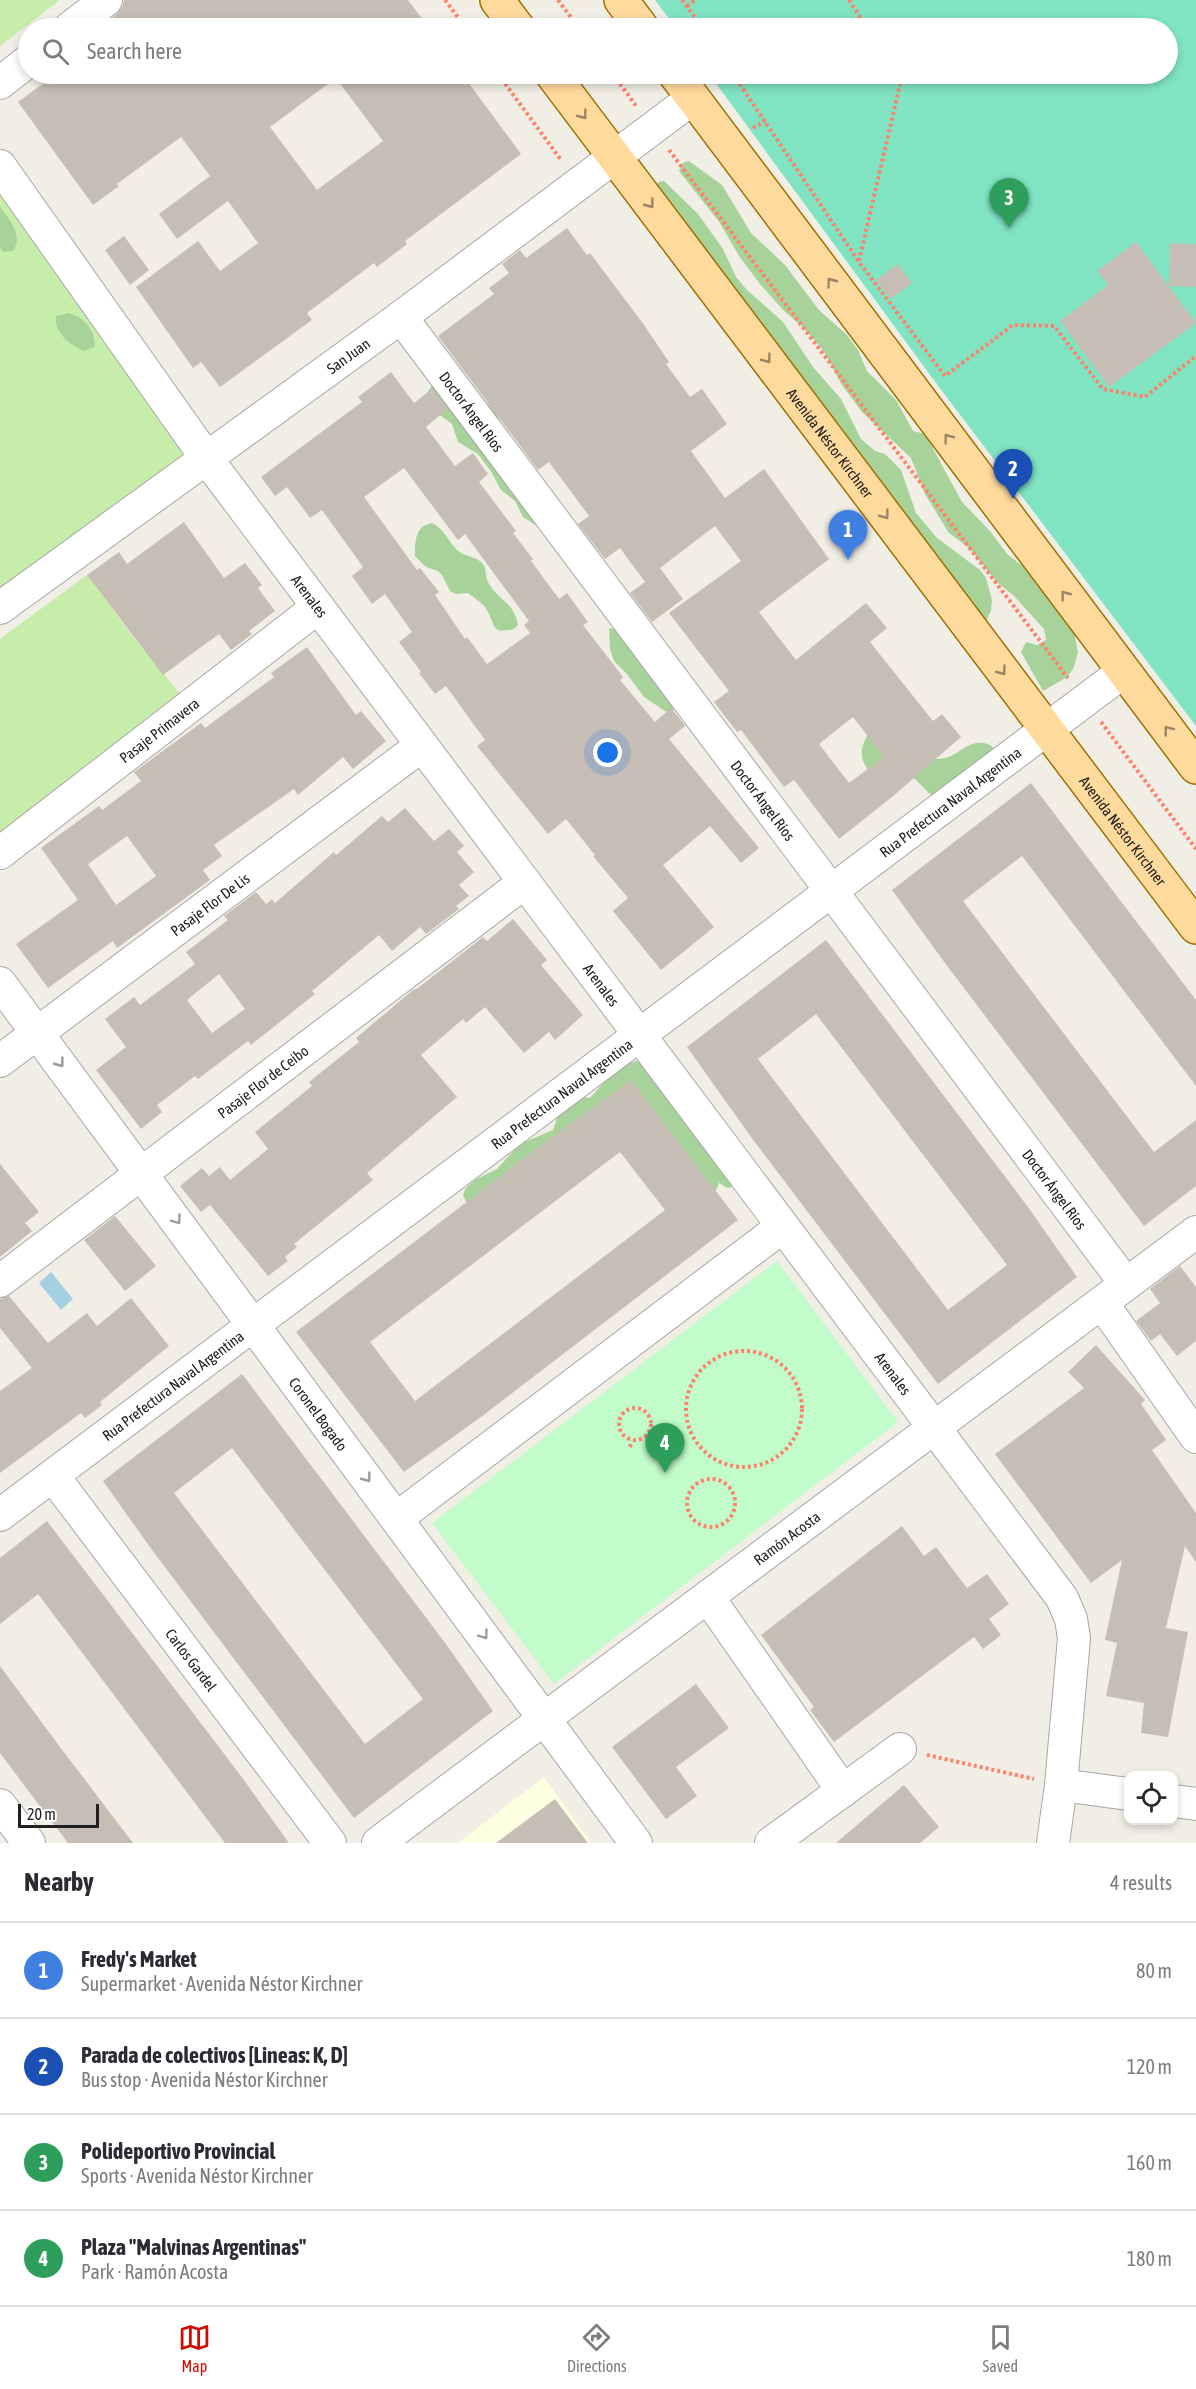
<!DOCTYPE html>
<meta charset="utf-8">
<style>
:root{--surface:#fff;--page:#f2f2f3;--text:#2b2b33;--muted:#7c7c81;--line:#e1e1e2;--accent:#d00b00}
body{margin:0;font-family:"Asap Condensed",sans-serif;background:var(--page);color:var(--text)}
.controls{position:absolute;right:18px;bottom:18px;display:grid;overflow:hidden;border-radius:12px;box-shadow:0 3px 9px #0003}
.controls button{width:54px;height:54px;display:grid;place-items:center;padding:0;border:0;border-bottom:2px solid var(--line);background:var(--surface);color:var(--text);font:30px sans-serif}
.scale{position:absolute;left:18px;bottom:15px;width:81px;box-sizing:border-box;padding-left:6px;border:3px solid #202020;border-top:0;font-size:16px;line-height:21px;white-space:nowrap;color:#202020;-webkit-text-stroke:4px #fff;paint-order:stroke}
.you{position:absolute;left:608px;top:753px;width:21px;height:21px;margin:-15px;border:4px solid #fff;border-radius:50%;background:#1a73e8;box-shadow:0 0 0 9px #1a73e833}
.badge{display:grid;place-items:center;width:39px;height:39px;border-radius:50%;background:var(--accent);color:#fff;font-size:20px;font-weight:700}
.pin{position:absolute;translate:-50% -50px;filter:drop-shadow(0 2px 3px #0008)}
.pin::after{content:'';position:absolute;top:32px;width:21px;height:18px;background:inherit;clip-path:polygon(0 0,100% 0,50% 100%)}
.list{margin:0;padding:0;list-style:none}
h2{display:flex;justify-content:space-between;align-items:center;height:78px;margin:0;padding:0 24px;font-size:26px}
h2 small{font-size:20px;font-weight:400;color:var(--muted)}
.list li{display:grid;grid-template-columns:39px 1fr auto;gap:18px;align-items:center;box-sizing:border-box;height:96px;padding:0 24px;border-top:2px solid var(--line)}
.list b{display:block;font-size:22px;white-space:nowrap}
.list p{margin:0;font-size:20px;white-space:nowrap;color:var(--muted)}
.list em{font-size:20px;font-style:normal;color:var(--muted)}
.icon{flex:none;width:33px;height:33px;fill:none;stroke:currentColor;stroke-width:2;stroke-linecap:round;stroke-linejoin:round}
.map{position:relative;flex:none;width:1196px;height:1843px;overflow:hidden}
.search{position:absolute;background:var(--surface);box-shadow:0 3px 9px #0003;left:18px;right:18px;top:18px;height:66px;display:flex;align-items:center;gap:15px;box-sizing:border-box;padding:0 21px;border-radius:33px;color:var(--muted);font-size:22px}
.sheet{height:462px;background:var(--surface)}
nav{display:flex;justify-content:space-around;align-items:center;box-sizing:border-box;height:84px;border-top:2px solid var(--line);background:var(--surface);font-size:16px;color:var(--muted)}
nav a{display:grid;justify-items:center;gap:3px}
nav .on{color:var(--accent)}
.map>svg:first-child{display:block}
.education{fill:#fdffe1}
.grass{fill:#c7edaa}
.forest{fill:#a7d299}
.park{fill:#c2fcca}
.pitch{fill:#80e4c3}
.water{fill:#a5d0e1}
.building{fill:#c6beb5;fill-rule:evenodd}
.lines{fill:none;stroke-linecap:round;stroke-linejoin:round}
.minor-casing{stroke:#a7a7a7;stroke-width:34}
.major-casing{stroke:#9c7100;stroke-width:36}
.path{stroke:#ff8169;stroke-width:4;stroke-dasharray:3 3;stroke-linecap:butt}
.minor{stroke:#fff;stroke-width:32}
.major{stroke:#ffda9d;stroke-width:33}
.oneway{stroke:#9b8665}
.oneway2{stroke:#9b9b9b}
.labels{text-anchor:middle;dominant-baseline:central;stroke-width:6;stroke-linejoin:round;paint-order:stroke}
.street-label{font-size:15px;fill:#202020;stroke:#fff}
</style>
<div class="map">
<svg width="1196" height="1843" viewBox="0 0 1196 1843">
<rect width="100%" height="100%" fill="#f1eee6"/>
<path class="education" d="M 544,1777 L 591,1843 L 458,1843 Z"/>
<g class="grass">
<path d="M 0,0 L 60,0 L 0,46 Z"/>
<path d="M 0,195 L 191,448 L 191,461 L 0,601 Z"/>
<path d="M 87,575 L 134,638 L 186,701 L 0,841 L 0,639 Z"/>
</g>
<g class="forest">
<path d="M 689,161 L 722,185 L 751,233 L 785,265 L 819,310 L 847,335 L 858,350 L 867,371 L 896,400 L 913,431 L 925,434 L 962,502 L 990,531 L 1007,554 L 1033,574 L 1074,631 L 1078,653 L 1073,669 L 1067,677 L 1043,691 L 1021,652 L 1026,642 L 1037,645 L 1046,640 L 1044,629 L 1014,596 L 996,581 L 968,547 L 949,533 L 925,494 L 911,458 L 862,412 L 842,385 L 823,350 L 802,326 L 784,311 L 760,284 L 739,256 L 720,223 L 679,171 L 684,162 Z"/>
<path d="M 664,181 L 698,214 L 723,249 L 736,277 L 747,290 L 783,322 L 813,367 L 841,399 L 861,439 L 875,451 L 885,454 L 901,470 L 916,513 L 937,538 L 980,570 L 986,578 L 992,600 L 991,611 L 986,621 L 976,626 L 655,192 L 658,182 Z"/>
<path d="M 0,207 C 9,219 24,236 13,251 L 3,252 L 0,248 Z"/>
<path d="M 69,313 C 85,318 95,330 95,347 L 84,351 C 70,345 54,333 56,316 Z"/>
<path d="M 434,382 L 476,402 L 488,404 L 495,410 L 544,527 L 539,527 L 523,517 L 515,501 L 501,490 L 492,473 L 478,454 L 458,442 L 452,424 L 432,409 L 427,393 Z"/>
<path d="M 432,523 C 445,529 448,542 457,550 C 464,557 476,556 482,563 C 488,569 484,577 489,584 C 501,603 513,601 518,625 L 514,629 C 491,634 496,627 487,610 C 483,603 474,598 468,593 L 456,594 L 450,591 L 442,575 L 438,571 L 426,567 L 415,556 C 415,541 415,526 432,523 Z"/>
<path d="M 609,628 L 622,630 L 676,697 L 673,711 L 668,713 L 644,697 L 627,674 L 614,661 L 610,649 Z"/>
<path d="M 871,728 L 935,759 C 961,760 967,734 992,746 L 994,751 L 938,802 L 909,773 L 872,775 C 857,757 860,748 871,728 Z"/>
<path d="M 644,1058 L 704,1147 L 734,1185 C 728,1191 725,1186 719,1183 L 716,1190 L 709,1195 L 657,1130 L 468,1206 L 463,1195 L 466,1188 L 476,1179 L 497,1169 L 520,1144 L 553,1130 L 561,1107 L 582,1097 L 590,1098 L 617,1068 Z"/>
</g>
<path class="park" d="M 777,1261 L 898,1422 L 554,1684 L 432,1523 Z"/>
<path class="pitch" d="M 655,0 L 1196,0 L 1196,726 L 936,383 L 709,74 L 1168,74 L 1168,28 L 676,28 Z"/>
<path class="water" d="M 51,1272 L 73,1299 L 61,1310 L 39,1283 Z"/>
<g class="building">
<path d="M 124,0 L 408,0 L 429,28 L 102,28 L 100,27 L 117,14 L 122,7 Z"/>
<path d="M 56,74 L 462,74 L 521,154 L 405,241 L 407,244 L 377,267 L 374,263 L 307,313 L 312,320 L 220,387 L 201,362 L 193,368 L 136,287 L 198,241 L 220,271 L 258,243 L 228,201 L 177,239 L 159,214 L 210,176 L 181,137 L 117,184 L 119,186 L 93,205 L 18,102 ZM 336,78 L 383,141 L 317,190 L 270,127 Z"/>
<path d="M 567,228 L 587,255 L 590,253 L 642,322 L 669,362 L 666,364 L 690,397 L 702,389 L 727,424 L 691,451 L 725,498 L 764,469 L 829,559 L 759,612 L 796,660 L 866,603 L 887,628 L 870,642 L 933,721 L 942,714 L 961,737 L 892,797 L 839,839 L 794,780 L 784,787 L 741,730 L 737,732 L 714,702 L 729,691 L 669,613 L 741,561 L 715,526 L 660,568 L 683,599 L 652,622 L 630,593 L 645,582 L 620,548 L 605,559 L 578,524 L 589,516 L 549,462 L 538,470 L 438,336 L 494,294 L 489,288 L 509,273 L 502,264 L 520,250 L 526,258 ZM 853,717 L 884,757 L 849,783 L 819,744 Z"/>
<path d="M 124,236 L 149,270 L 130,285 L 105,250 Z"/>
<path d="M 1136,242 L 1196,323 L 1109,387 L 1060,321 L 1108,285 L 1097,271 Z"/>
<path d="M 1170,243 L 1196,244 L 1196,287 L 1169,286 Z"/>
<path d="M 898,264 L 912,283 L 891,299 L 876,280 Z"/>
<path d="M 391,372 L 414,403 L 432,389 L 447,409 L 426,427 L 455,466 L 473,453 L 488,474 L 479,482 L 516,531 L 513,533 L 533,559 L 531,561 L 559,599 L 567,593 L 588,622 L 583,625 L 623,677 L 620,680 L 655,722 L 671,708 L 684,724 L 685,726 L 669,739 L 759,848 L 741,863 L 710,826 L 663,865 L 714,927 L 661,970 L 613,911 L 628,898 L 593,856 L 595,855 L 566,819 L 548,834 L 477,746 L 485,740 L 446,686 L 435,694 L 419,673 L 421,672 L 399,642 L 412,632 L 385,594 L 372,604 L 352,576 L 363,567 L 322,510 L 310,518 L 287,487 L 275,496 L 261,477 L 362,402 L 358,397 ZM 404,468 L 458,540 L 465,534 L 529,621 L 524,625 L 530,633 L 487,664 L 467,637 L 465,639 L 435,595 L 439,592 L 420,568 L 417,570 L 364,497 Z"/>
<path d="M 184,522 L 224,578 L 245,563 L 262,585 L 258,588 L 275,611 L 249,631 L 252,634 L 231,650 L 219,634 L 163,675 L 87,575 L 119,552 L 127,564 Z"/>
<path d="M 307,647 L 356,715 L 361,711 L 386,741 L 353,769 L 343,757 L 298,795 L 294,789 L 214,845 L 222,856 L 203,870 L 210,880 L 117,948 L 113,941 L 48,988 L 16,944 L 78,900 L 41,848 L 99,806 L 102,810 L 141,781 L 134,772 L 201,723 L 205,728 L 274,677 L 271,673 ZM 127,836 L 156,876 L 116,905 L 88,864 Z"/>
<path d="M 1031,783 L 1196,1000 L 1196,1086 L 1022,856 L 963,901 L 1154,1152 L 1196,1120 L 1196,1186 L 1144,1226 L 942,959 L 892,890 Z"/>
<path d="M 405,808 L 434,841 L 449,829 L 464,846 L 457,852 L 474,872 L 459,885 L 469,896 L 456,906 L 459,909 L 426,934 L 420,927 L 392,951 L 379,935 L 312,991 L 315,994 L 251,1045 L 248,1041 L 198,1079 L 195,1076 L 157,1105 L 162,1112 L 141,1129 L 96,1070 L 126,1047 L 105,1019 L 134,997 L 140,1005 L 195,964 L 186,952 L 228,920 L 224,916 L 256,892 L 266,904 L 272,899 L 275,903 L 334,852 L 336,855 L 382,816 L 388,822 ZM 219,974 L 245,1009 L 212,1033 L 187,1000 Z"/>
<path d="M 513,919 L 547,960 L 541,965 L 583,1015 L 555,1040 L 549,1032 L 524,1053 L 485,1007 L 466,1023 L 463,1019 L 421,1055 L 457,1097 L 367,1173 L 373,1180 L 294,1244 L 297,1247 L 285,1257 L 288,1261 L 268,1276 L 210,1205 L 201,1212 L 180,1186 L 202,1168 L 209,1176 L 220,1167 L 230,1180 L 268,1149 L 255,1132 L 312,1086 L 309,1082 L 359,1042 L 356,1038 L 413,990 L 418,988 L 483,937 L 487,941 Z"/>
<path d="M 826,940 L 1028,1207 L 1077,1277 L 938,1384 L 751,1137 L 687,1047 ZM 816,1014 L 1007,1265 L 948,1310 L 758,1059 Z"/>
<path d="M 631,1080 L 738,1220 L 481,1417 L 404,1472 L 296,1332 L 556,1134 ZM 620,1152 L 665,1210 L 415,1401 L 370,1342 Z"/>
<path d="M 0,1164 L 39,1212 L 25,1223 L 32,1231 L 0,1257 Z"/>
<path d="M 115,1216 L 156,1266 L 125,1291 L 84,1240 Z"/>
<path d="M 1180,1266 L 1196,1287 L 1196,1341 L 1177,1356 L 1160,1334 L 1151,1341 L 1136,1321 L 1160,1303 L 1150,1289 Z"/>
<path d="M 9,1296 L 48,1343 L 87,1313 L 97,1326 L 131,1298 L 169,1346 L 100,1402 L 102,1405 L 85,1418 L 81,1413 L 0,1473 L 0,1391 L 32,1368 L 0,1328 L 0,1299 Z"/>
<path d="M 1096,1345 L 1145,1400 L 1141,1404 L 1166,1440 L 1152,1450 L 1196,1513 L 1196,1562 L 1185,1546 L 1166,1628 L 1188,1632 L 1168,1737 L 1141,1733 L 1144,1703 L 1106,1696 L 1117,1643 L 1105,1640 L 1122,1560 L 1091,1583 L 995,1454 L 1084,1388 L 1068,1372 Z"/>
<path d="M 242,1374 L 446,1644 L 493,1711 L 354,1818 L 152,1550 L 103,1481 ZM 232,1448 L 423,1699 L 365,1744 L 174,1493 Z"/>
<path d="M 47,1521 L 241,1776 L 289,1843 L 225,1843 L 38,1594 L 0,1624 L 0,1558 Z"/>
<path d="M 902,1526 L 924,1556 L 936,1547 L 967,1588 L 987,1574 L 1009,1604 L 989,1619 L 1001,1635 L 983,1649 L 974,1637 L 834,1742 L 810,1710 L 814,1707 L 761,1635 Z"/>
<path d="M 0,1666 L 60,1747 L 133,1843 L 68,1843 L 33,1797 L 0,1753 Z"/>
<path d="M 696,1684 L 729,1728 L 676,1767 L 697,1796 L 666,1819 L 612,1747 Z"/>
<path d="M 904,1785 L 939,1827 L 920,1843 L 836,1843 Z"/>
<path d="M 555,1799 L 588,1843 L 496,1843 Z"/>
</g>
<g class="lines">
<defs>
<g id="minor">
<path d="M 70,28 L 106,0"/>
<path d="M 0,83 L 28,61"/>
<path id="s1" d="M 0,166 L 207,459 L 1062,1598 L 1071,1619 L 1074,1638 L 1061,1785 L 1053,1843"/>
<path id="s2" d="M 401,317 L 1126,1284"/>
<path id="s3" d="M 0,608 L 401,317 L 693,98"/>
<path id="s4" d="M 0,853 L 318,607"/>
<path id="s5" d="M 0,983 L 636,1843"/>
<path id="s6" d="M 0,1061 L 421,746"/>
<path id="s7" d="M 0,1281 L 525,882"/>
<path d="M 1102,1303 L 1196,1437"/>
<path id="s8" d="M 53,1476 L 330,1843"/>
<path id="s9" d="M 0,1515 L 1123,672"/>
<path d="M 397,1518 L 782,1227"/>
<path d="M 708,1597 L 843,1791"/>
<path d="M 1061,1785 L 1128,1794"/>
<path d="M 1174,1801 L 1196,1804"/>
<path d="M 0,1805 L 29,1843"/>
<path id="s10" d="M 378,1843 L 1196,1232"/>
<path d="M 771,1843 L 900,1749"/>
</g>
<g id="major">
<path d="M 497,0 L 518,28"/>
<path d="M 621,0 L 642,28"/>
<path id="s11" d="M 552,74 L 1196,927"/>
<path d="M 675,74 L 1196,767"/>
</g>
</defs>
<use href="#minor" class="minor-casing"/>
<use href="#major" class="major-casing"/>
<g class="path">
<path d="M 445,0 L 466,28"/>
<path d="M 558,0 L 579,28"/>
<path d="M 682,0 L 703,28"/>
<path d="M 849,0 L 867,28"/>
<path d="M 687,6 L 695,0"/>
<path d="M 498,74 L 561,160"/>
<path d="M 613,74 L 636,106"/>
<path d="M 733,74 L 859,262 L 945,376 L 1013,325 L 1054,326 L 1103,389 L 1145,397 L 1196,356"/>
<path d="M 753,128 L 765,121"/>
<path d="M 669,150 L 1068,678"/>
<path d="M 859,261 L 901,80 L 896,74"/>
<path d="M 1101,722 L 1196,849"/>
<circle cx="744" cy="1409" r="58"/>
<circle cx="635" cy="1424" r="16"/>
<path d="M 630,1447 L 632,1441"/>
<circle cx="711" cy="1503" r="24"/>
<path d="M 927,1755 L 1034,1779"/>
</g>
<use href="#minor" class="minor"/>
<use href="#major" class="major"/>
</g>
<defs><path id="oneway-chevron" d="M-2-3.5L2.5 0L-2 3.5" fill="none" stroke-width="1.6" stroke-linecap="round" stroke-linejoin="round" transform="scale(1.5)"/></defs>
<g class="oneway">
<use href="#oneway-chevron" transform="translate(583 115) rotate(53)"/>
<use href="#oneway-chevron" transform="translate(650 204) rotate(53)"/>
<use href="#oneway-chevron" transform="translate(831 282) rotate(-127)"/>
<use href="#oneway-chevron" transform="translate(767 359) rotate(53)"/>
<use href="#oneway-chevron" transform="translate(948 438) rotate(-127)"/>
<use href="#oneway-chevron" transform="translate(885 515) rotate(53)"/>
<use href="#oneway-chevron" transform="translate(1065 595) rotate(-127)"/>
<use href="#oneway-chevron" transform="translate(1002 671) rotate(53)"/>
<use href="#oneway-chevron" transform="translate(1168 730) rotate(-128)"/>
</g>
<g class="oneway2">
<use href="#oneway-chevron" transform="translate(60 1063) rotate(53)"/>
<use href="#oneway-chevron" transform="translate(177 1220) rotate(54)"/>
<use href="#oneway-chevron" transform="translate(367 1478) rotate(53)"/>
<use href="#oneway-chevron" transform="translate(484 1635) rotate(54)"/>
</g>
<g class="labels">
<g class="street-label">
<text stroke="none"><textPath href="#s3" startOffset="430">San Juan</textPath></text>
<text stroke="none"><textPath href="#s2" startOffset="118">Doctor Ángel Ríos</textPath></text>
<text stroke="none"><textPath href="#s11" startOffset="462">Avenida Néstor Kirchner</textPath></text>
<text stroke="none"><textPath href="#s1" startOffset="530">Arenales</textPath></text>
<text stroke="none"><textPath href="#s4" startOffset="201">Pasaje Primavera</textPath></text>
<text stroke="none"><textPath href="#s2" startOffset="604">Doctor Ángel Ríos</textPath></text>
<text stroke="none"><textPath href="#s9" startOffset="1188">Rua Prefectura Naval Argentina</textPath></text>
<text stroke="none"><textPath href="#s11" startOffset="948">Avenida Néstor Kirchner</textPath></text>
<text stroke="none"><textPath href="#s6" startOffset="262">Pasaje Flor De Lis</textPath></text>
<text stroke="none"><textPath href="#s1" startOffset="1016">Arenales</textPath></text>
<text stroke="none"><textPath href="#s7" startOffset="330">Pasaje Flor de Ceibo</textPath></text>
<text stroke="none"><textPath href="#s9" startOffset="702">Rua Prefectura Naval Argentina</textPath></text>
<text stroke="none"><textPath href="#s2" startOffset="1090">Doctor Ángel Ríos</textPath></text>
<text stroke="none"><textPath href="#s1" startOffset="1502">Arenales</textPath></text>
<text stroke="none"><textPath href="#s9" startOffset="216">Rua Prefectura Naval Argentina</textPath></text>
<text stroke="none"><textPath href="#s5" startOffset="536">Coronel Bogado</textPath></text>
<text stroke="none"><textPath href="#s10" startOffset="510">Ramón Acosta</textPath></text>
<text stroke="none"><textPath href="#s8" startOffset="230">Carlos Gardel</textPath></text>
</g>
</g>
</svg>
<div class="controls">
<button><svg class="icon" aria-label="locate" viewBox="0 0 24 24"><circle cx="12" cy="12" r="6"/><path d="M12 2v4M12 18v4M2 12h4M18 12h4"/></svg></button>
</div>
<div class="scale">20 m</div>
<div class="you"></div>
<div class="pin badge" style="left:848px;top:560px;background:#3f7fe0">1</div>
<div class="pin badge" style="left:1013px;top:499px;background:#1a4fb4">2</div>
<div class="pin badge" style="left:1009px;top:228px;background:#2e9e5b">3</div>
<div class="pin badge" style="left:665px;top:1473px;background:#2e9e5b">4</div>
<div class="search"><svg class="icon" aria-label="search" viewBox="0 0 24 24"><circle cx="10" cy="10" r="6"/><path d="M15 15l6 6"/></svg>Search here</div>
</div>
<section class="sheet">
<h2>Nearby<small>4 results</small></h2>
<ul class="list">
<li><span class="badge" style="background:#3f7fe0">1</span><div><b>Fredy's Market</b><p>Supermarket · Avenida Néstor Kirchner</p></div><em>80 m</em></li>
<li><span class="badge" style="background:#1a4fb4">2</span><div><b>Parada de colectivos [Lineas: K, D]</b><p>Bus stop · Avenida Néstor Kirchner</p></div><em>120 m</em></li>
<li><span class="badge" style="background:#2e9e5b">3</span><div><b>Polideportivo Provincial</b><p>Sports · Avenida Néstor Kirchner</p></div><em>160 m</em></li>
<li><span class="badge" style="background:#2e9e5b">4</span><div><b>Plaza &quot;Malvinas Argentinas&quot;</b><p>Park · Ramón Acosta</p></div><em>180 m</em></li>
</ul>
</section>
<nav>
<a class="on"><svg class="icon" aria-label="map" viewBox="0 0 24 24"><path d="M3 6l6-2 6 2 6-2v14l-6 2-6-2-6 2zM9 4v14M15 6v14"/></svg>Map</a>
<a><svg class="icon" aria-label="directions" viewBox="0 0 24 24"><path d="M12 3l9 9-9 9-9-9zM9 14v-3h6M13 9l2 2-2 2"/></svg>Directions</a>
<a><svg class="icon" aria-label="saved" viewBox="0 0 24 24"><path d="M7 4h10v16l-5-4-5 4z"/></svg>Saved</a>
</nav>
